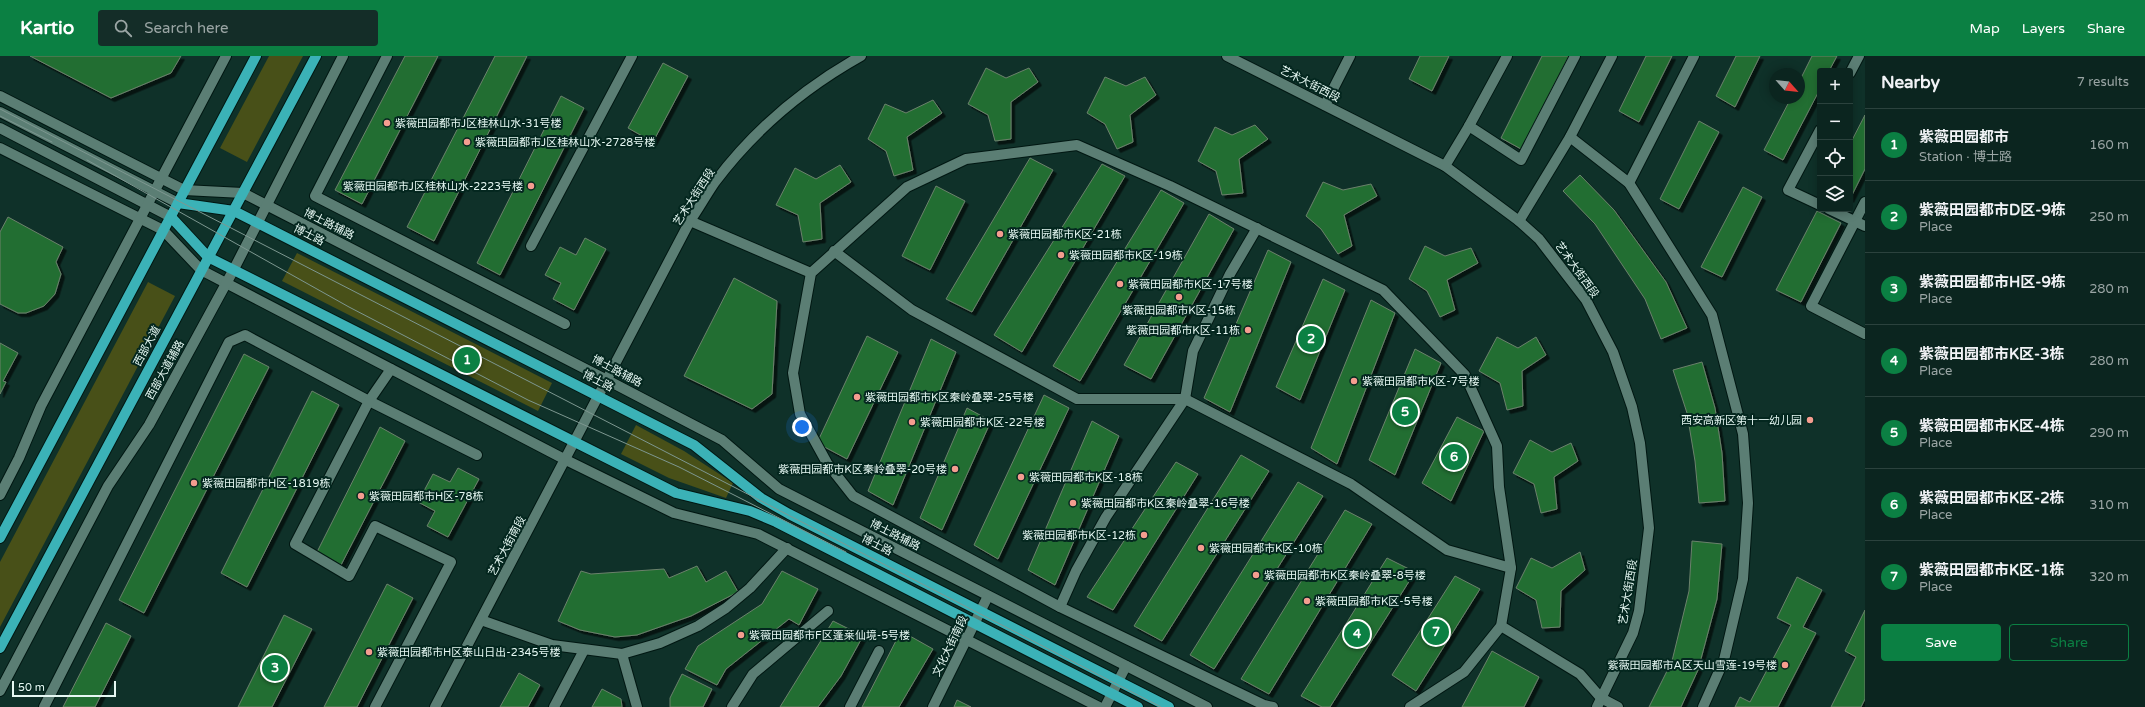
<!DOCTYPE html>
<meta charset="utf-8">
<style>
:root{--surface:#0b251f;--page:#142d28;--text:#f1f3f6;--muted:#9aa5a4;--line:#2b423d;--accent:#0b8043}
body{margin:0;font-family:"Varela Round","Noto Sans SC",sans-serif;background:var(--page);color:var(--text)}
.controls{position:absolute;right:12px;top:12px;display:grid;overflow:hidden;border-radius:4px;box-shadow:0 2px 10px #0003}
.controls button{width:36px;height:36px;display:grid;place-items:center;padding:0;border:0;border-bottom:1px solid var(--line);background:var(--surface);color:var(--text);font:20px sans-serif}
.compass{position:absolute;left:1769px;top:12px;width:36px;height:36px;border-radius:50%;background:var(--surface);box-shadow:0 2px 10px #0003;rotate:117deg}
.scale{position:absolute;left:12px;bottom:10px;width:104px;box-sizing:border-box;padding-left:4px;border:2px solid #e6f8f3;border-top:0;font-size:11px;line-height:14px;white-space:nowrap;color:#e6f8f3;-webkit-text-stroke:3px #04271f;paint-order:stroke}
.you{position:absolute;left:802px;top:371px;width:14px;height:14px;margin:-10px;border:3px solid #fff;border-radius:50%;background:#1a73e8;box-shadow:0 0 0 6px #1a73e833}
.badge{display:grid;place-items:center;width:26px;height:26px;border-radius:50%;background:var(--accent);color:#fff;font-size:13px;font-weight:700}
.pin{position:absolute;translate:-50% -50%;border:2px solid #fff;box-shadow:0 1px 4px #0006}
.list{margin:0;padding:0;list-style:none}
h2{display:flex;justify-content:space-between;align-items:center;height:52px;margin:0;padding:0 16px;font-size:17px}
h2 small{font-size:13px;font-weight:400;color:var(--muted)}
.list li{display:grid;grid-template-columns:26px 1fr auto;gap:12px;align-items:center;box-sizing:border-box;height:72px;padding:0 16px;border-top:1px solid var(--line)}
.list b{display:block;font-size:15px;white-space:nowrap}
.list p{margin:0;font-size:13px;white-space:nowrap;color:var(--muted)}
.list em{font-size:13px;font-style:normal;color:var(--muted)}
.actions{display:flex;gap:8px;padding:12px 16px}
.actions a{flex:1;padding:9px 0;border:1px solid var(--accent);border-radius:4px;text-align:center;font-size:14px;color:var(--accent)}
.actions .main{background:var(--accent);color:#fff}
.icon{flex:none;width:22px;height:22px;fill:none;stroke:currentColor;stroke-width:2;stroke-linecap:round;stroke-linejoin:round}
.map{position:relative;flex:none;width:1865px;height:651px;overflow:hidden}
header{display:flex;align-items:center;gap:24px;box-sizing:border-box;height:56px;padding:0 20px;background:var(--accent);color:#fff}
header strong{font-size:19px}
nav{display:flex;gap:22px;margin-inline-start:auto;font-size:14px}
.search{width:280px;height:36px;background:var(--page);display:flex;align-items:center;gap:10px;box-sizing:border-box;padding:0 14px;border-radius:4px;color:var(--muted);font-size:15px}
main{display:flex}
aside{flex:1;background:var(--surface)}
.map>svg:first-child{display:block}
.green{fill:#485018}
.building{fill:#236e30;stroke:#6b816c;filter:url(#shadow)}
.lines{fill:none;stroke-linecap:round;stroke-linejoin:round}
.minor-casing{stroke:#011712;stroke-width:12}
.major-casing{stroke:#011712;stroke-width:12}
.minor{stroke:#5b7e74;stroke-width:10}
.major{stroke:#3bb2b7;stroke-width:10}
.tram{stroke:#7d9790;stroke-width:1}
.poi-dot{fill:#f59d8f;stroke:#04271f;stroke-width:1.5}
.labels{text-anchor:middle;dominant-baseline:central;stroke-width:4;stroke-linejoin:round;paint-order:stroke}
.street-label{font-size:11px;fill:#e6f8f3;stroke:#04271f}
.poi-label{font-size:11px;fill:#e6f8f3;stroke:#04271f;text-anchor:start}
</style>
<header>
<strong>Kartio</strong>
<div class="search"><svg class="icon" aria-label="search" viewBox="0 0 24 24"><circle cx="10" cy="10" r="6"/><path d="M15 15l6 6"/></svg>Search here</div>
<nav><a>Map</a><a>Layers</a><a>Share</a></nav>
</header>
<main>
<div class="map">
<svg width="1865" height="651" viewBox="0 0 1865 651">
<defs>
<filter id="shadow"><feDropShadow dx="3.5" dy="3.5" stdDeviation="0" flood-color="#0009"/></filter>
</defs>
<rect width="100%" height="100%" fill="#0f3129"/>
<g class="green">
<path d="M 269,0 L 303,0 L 247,106 L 220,92 Z"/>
<path d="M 297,197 L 552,327 L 538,355 L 282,225 Z"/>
<path d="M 148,226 L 175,240 L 0,571 L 0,506 Z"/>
<path d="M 636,369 L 684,395 L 733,427 L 726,442 L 669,422 L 621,398 Z"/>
</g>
<g class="building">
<path d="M 30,0 L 181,0 L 171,17 L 111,42 Z"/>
<path d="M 405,0 L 438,0 L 362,148 L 335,134 Z"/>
<path d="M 495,0 L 527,0 L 434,185 L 407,171 Z"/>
<path d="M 1420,0 L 1449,0 L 1432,35 L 1409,23 Z"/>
<path d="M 1542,0 L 1569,0 L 1521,93 L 1501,82 Z"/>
<path d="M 1646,0 L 1672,0 L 1639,66 L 1619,55 Z"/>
<path d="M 1736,0 L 1760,0 L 1735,51 L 1716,40 Z"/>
<path d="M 1812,0 L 1837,0 L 1829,15 L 1820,15 L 1820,33 L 1783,104 L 1764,94 L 1791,42 L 1799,42 L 1799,26 Z"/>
<path d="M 663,7 L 688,20 L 653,86 L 628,72 Z"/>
<path d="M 986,12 L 1006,22 L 1029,12 L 1038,26 L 1011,46 L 1011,83 L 995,85 L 988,59 L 968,48 Z"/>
<path d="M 1105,21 L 1126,30 L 1145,21 L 1156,39 L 1130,59 L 1133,86 L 1117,93 L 1105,68 L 1087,57 Z"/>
<path d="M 561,40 L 584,52 L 500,219 L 477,207 Z"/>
<path d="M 933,44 L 942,57 L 907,81 L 913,114 L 894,120 L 886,95 L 868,83 L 885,48 L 906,57 Z"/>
<path d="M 1865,59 L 1865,113 L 1850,143 L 1850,88 Z"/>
<path d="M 1699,65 L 1719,76 L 1679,153 L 1660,143 Z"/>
<path d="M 1255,69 L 1268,83 L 1239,103 L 1243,137 L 1222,139 L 1216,115 L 1198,105 L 1215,71 L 1232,79 Z"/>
<path d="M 1030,102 L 1053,114 L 972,256 L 946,243 Z"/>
<path d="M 1102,108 L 1125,120 L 1022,296 L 994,279 Z"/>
<path d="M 840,109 L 851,126 L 820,147 L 822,183 L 803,186 L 798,159 L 776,149 L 795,112 L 816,123 Z"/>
<path d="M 1580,119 L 1614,154 L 1666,226 L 1687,272 L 1661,283 L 1645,243 L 1595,168 L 1563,135 Z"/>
<path d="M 1323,126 L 1343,134 L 1371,128 L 1377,140 L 1344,159 L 1352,190 L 1338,198 L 1321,173 L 1306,160 Z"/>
<path d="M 936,130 L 965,145 L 930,214 L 902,200 Z"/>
<path d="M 1743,131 L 1762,141 L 1722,221 L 1701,211 Z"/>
<path d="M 1161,134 L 1184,147 L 1080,325 L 1053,310 Z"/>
<path d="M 1817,155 L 1841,167 L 1801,246 L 1776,234 Z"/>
<path d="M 1209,158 L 1234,173 L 1151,323 L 1124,309 Z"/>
<path d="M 8,161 L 63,191 L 56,206 L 61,218 L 55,238 L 44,250 L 26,257 L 18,257 L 0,248 L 0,176 Z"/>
<path d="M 585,182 L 606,193 L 574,254 L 553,243 L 561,227 L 545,219 L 560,191 L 576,199 Z"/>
<path d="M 1425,190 L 1445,200 L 1471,192 L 1478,207 L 1447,224 L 1455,254 L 1440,261 L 1427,235 L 1409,223 Z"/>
<path d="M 1268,194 L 1291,206 L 1230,356 L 1204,342 Z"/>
<path d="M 734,222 L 777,245 L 772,338 L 752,353 L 684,320 Z"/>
<path d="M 1323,223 L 1345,234 L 1300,344 L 1276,331 Z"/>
<path d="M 1371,244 L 1395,257 L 1337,408 L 1311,392 Z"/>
<path d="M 867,280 L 898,296 L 847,403 L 817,387 Z"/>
<path d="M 1497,281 L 1518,292 L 1536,281 L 1546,299 L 1522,315 L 1523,350 L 1507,354 L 1500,327 L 1479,315 Z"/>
<path d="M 931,283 L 956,296 L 893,449 L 868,435 Z"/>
<path d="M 0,287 L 18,297 L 3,325 L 6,326 L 0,338 Z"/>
<path d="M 1415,293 L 1441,307 L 1395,419 L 1369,404 Z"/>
<path d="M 244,298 L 269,311 L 144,557 L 119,544 Z"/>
<path d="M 1702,306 L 1715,352 L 1722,397 L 1725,445 L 1699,447 L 1695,405 L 1687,357 L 1673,314 Z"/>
<path d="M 312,335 L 339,349 L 247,531 L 221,517 Z"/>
<path d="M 1044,339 L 1069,352 L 998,503 L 974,489 Z"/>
<path d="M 967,352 L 991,365 L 942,474 L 920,462 Z"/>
<path d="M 1457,361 L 1484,375 L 1451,445 L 1422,427 Z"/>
<path d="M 1092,365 L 1119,380 L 1055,529 L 1028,514 Z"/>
<path d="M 380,371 L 405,385 L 341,509 L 317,496 Z"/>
<path d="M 1530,384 L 1552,396 L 1571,387 L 1578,405 L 1554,421 L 1557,453 L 1541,457 L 1534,428 L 1513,417 Z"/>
<path d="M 1241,399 L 1269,415 L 1162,585 L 1134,570 Z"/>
<path d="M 1176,406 L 1198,418 L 1113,554 L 1087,541 Z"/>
<path d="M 458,412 L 479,423 L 448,481 L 427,470 L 435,455 L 418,446 L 433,418 L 450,426 Z"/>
<path d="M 1298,426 L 1323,440 L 1214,613 L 1190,599 Z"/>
<path d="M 1345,454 L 1372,468 L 1269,638 L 1241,623 Z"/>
<path d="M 1692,485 L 1722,488 L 1717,543 L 1698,614 L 1681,651 L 1649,651 L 1672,605 L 1689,535 Z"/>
<path d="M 1580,496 L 1585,514 L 1561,535 L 1560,571 L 1542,572 L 1536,544 L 1516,532 L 1531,502 L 1552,512 Z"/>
<path d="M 1387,502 L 1415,516 L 1330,651 L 1322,651 L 1301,640 Z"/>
<path d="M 697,510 L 706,526 L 726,515 L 738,536 L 691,560 L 637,579 L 615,581 L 580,574 L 558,565 L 581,515 L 591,518 L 664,513 L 669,522 Z"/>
<path d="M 782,515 L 818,533 L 799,569 L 789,563 L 726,613 L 717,629 L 685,613 L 698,590 L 762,548 Z"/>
<path d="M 1455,520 L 1480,533 L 1416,635 L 1392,619 Z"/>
<path d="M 1797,521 L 1822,534 L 1803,571 L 1816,577 L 1778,651 L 1735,651 L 1740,641 L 1750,646 L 1791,569 L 1777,562 Z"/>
<path d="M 387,528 L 413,542 L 357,651 L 324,651 Z"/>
<path d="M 1865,554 L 1865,643 L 1861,651 L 1831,651 L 1856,601 L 1845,595 Z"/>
<path d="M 284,559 L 312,573 L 272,651 L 238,651 Z"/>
<path d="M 833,565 L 863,580 L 841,620 L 818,651 L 780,651 Z"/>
<path d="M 106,567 L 131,580 L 95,651 L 63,651 Z"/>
<path d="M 901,575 L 933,593 L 899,651 L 862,651 Z"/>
<path d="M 1492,595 L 1539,621 L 1524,651 L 1462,651 Z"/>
<path d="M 519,617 L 540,629 L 528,651 L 500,651 Z"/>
<path d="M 682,618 L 712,633 L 703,651 L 670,651 L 670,642 Z"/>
<path d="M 602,633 L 621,643 L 622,651 L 592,651 Z"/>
<path d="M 957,644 L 971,651 L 954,651 Z"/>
</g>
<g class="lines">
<defs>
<g id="minor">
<path d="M 387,0 L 315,140 L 565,268"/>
<path d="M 1227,0 L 1445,110 L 1519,165 L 1539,183 L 1586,244 L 1613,296 L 1632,351 L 1640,387 L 1649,472 L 1639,555 L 1633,577 L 1597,651"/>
<path d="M 1507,0 L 1469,70 L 1521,104 L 1575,0"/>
<path d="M 1850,17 L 1859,0"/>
<path d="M 0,40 L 184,134 L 243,137 L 607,324 L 722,384 L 779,433 L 1207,651"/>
<path d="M 1325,49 L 1350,0"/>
<path d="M 0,56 L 178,147"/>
<path d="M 0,72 L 171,161"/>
<path d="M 1820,74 L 1788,134 L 1820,149"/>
<path d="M 1570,81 L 1629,127 L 1712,259 L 1743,378 L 1748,447 L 1743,523 L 1724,604 L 1703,651"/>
<path d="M 0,92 L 163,174 L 201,214 L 566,404 L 674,457 L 758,478 L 1099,651"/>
<path d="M 1445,110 L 1469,70"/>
<path d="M 1629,127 L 1694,0"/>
<path d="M 1865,146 L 1811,250 L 1865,278"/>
<path d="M 1829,153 L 1865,170"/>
<path d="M 690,165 L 811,217"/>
<path d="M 1519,165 L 1570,81 L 1612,0"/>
<path d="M 531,190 L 632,0"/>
<path d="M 834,195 L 912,254 L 1077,343 L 1185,343 L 1351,428 L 1447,494 L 1511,512"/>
<path d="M 0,439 L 19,402 L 41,350 L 226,0"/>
<path d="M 1060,551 L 1076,515 L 1106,461 L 1185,343 L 1193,295 L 1230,218 L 1257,172"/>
<path d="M 481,564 L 552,589 L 622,598 L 660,587 L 698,570 L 726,552 L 750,532 L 787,492"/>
<path d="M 1501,570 L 1580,618 L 1601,642 L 1618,651"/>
<path d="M 622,598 L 637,651"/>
<path d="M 0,635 L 108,430 L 149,369 L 234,213 L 343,0"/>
<path d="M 44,651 L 229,286 L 245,279 L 369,345 L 477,399"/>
<path d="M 375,651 L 451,506 L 375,470 L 349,520 L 295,488 L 369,345 L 391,313"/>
<path d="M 435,651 L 690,165 C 699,152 706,139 715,126 C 754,74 804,32 861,0"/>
<path d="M 554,651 L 584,594"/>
<path d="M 732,651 L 753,618 L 828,555"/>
<path d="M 850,651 L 879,595"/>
<path d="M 933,651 L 988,540"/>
<path d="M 1105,651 L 1126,610"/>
<path d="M 1273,651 L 1264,649 L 1060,551 L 853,440 L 827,407 L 800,358 L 793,317 L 811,217 L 907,131 L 966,103 L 1077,89 L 1170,130 L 1383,234 L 1465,319 L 1497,390 L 1499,431 L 1511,512 L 1501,570 L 1464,616 L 1410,651"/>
</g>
<g id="major">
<path d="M 178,147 L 234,155 L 694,389 L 761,442 L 789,458 L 1169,651"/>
<path d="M 171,161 L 208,201 L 676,437 L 750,455 L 776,466 L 1138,651"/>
<path d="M 0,482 L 256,0"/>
<path d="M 0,592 L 316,0"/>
</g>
</defs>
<use href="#minor" class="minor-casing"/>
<use href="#major" class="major-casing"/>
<use href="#minor" class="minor"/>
<use href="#major" class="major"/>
<g class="tram">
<path d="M 0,53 L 1161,651"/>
<path d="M 0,60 L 52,86"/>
<path d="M 87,104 L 349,251 L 528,344 L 679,411 L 846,496"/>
</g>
</g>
<g class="poi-dot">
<circle cx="387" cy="67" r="4"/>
<circle cx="467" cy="86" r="4"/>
<circle cx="531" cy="130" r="4"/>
<circle cx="1000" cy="178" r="4"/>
<circle cx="1061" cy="199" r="4"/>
<circle cx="1120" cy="228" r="4"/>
<circle cx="1179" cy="241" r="4"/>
<circle cx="1248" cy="274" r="4"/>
<circle cx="1354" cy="325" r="4"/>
<circle cx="857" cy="341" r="4"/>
<circle cx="1810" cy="364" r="4"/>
<circle cx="912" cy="366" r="4"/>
<circle cx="955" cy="413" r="4"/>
<circle cx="1021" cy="421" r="4"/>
<circle cx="194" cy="427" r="4"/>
<circle cx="361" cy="440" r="4"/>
<circle cx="1073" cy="447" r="4"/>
<circle cx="1144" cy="479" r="4"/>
<circle cx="1201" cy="492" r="4"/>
<circle cx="1256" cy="519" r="4"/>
<circle cx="1307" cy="545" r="4"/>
<circle cx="741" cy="579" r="4"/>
<circle cx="369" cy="596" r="4"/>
<circle cx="1785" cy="609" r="4"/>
</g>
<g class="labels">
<g class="street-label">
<text transform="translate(1310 28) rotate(27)">艺术大街西段</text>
<text transform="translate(694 141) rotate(-57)">艺术大街西段</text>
<text transform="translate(329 168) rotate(27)">博士路辅路</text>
<text transform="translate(309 179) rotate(27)">博士路</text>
<text transform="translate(1577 214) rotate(54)">艺术大街西段</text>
<text transform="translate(147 290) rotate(-62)">西部大道</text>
<text transform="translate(165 314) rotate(-61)">西部大道辅路</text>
<text transform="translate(617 315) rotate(28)">博士路辅路</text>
<text transform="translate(598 325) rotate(27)">博士路</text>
<text transform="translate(895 479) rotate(27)">博士路辅路</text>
<text transform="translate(877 489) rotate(27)">博士路</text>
<text transform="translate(507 490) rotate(-62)">艺术大街南段</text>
<text transform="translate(1628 536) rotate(-81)">艺术大街西段</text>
<text transform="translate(950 590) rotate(-64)">文化大街南段</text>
</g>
<g class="poi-label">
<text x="395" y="67">紫薇田园都市J区桂林山水-31号楼</text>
<text x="475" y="86">紫薇田园都市J区桂林山水-2728号楼</text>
<text x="523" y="130" text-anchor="end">紫薇田园都市J区桂林山水-2223号楼</text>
<text x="1008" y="178">紫薇田园都市K区-21栋</text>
<text x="1069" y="199">紫薇田园都市K区-19栋</text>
<text x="1128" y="228">紫薇田园都市K区-17号楼</text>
<text x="1179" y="254" text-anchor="middle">紫薇田园都市K区-15栋</text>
<text x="1240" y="274" text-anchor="end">紫薇田园都市K区-11栋</text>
<text x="1362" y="325">紫薇田园都市K区-7号楼</text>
<text x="865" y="341">紫薇田园都市K区秦岭叠翠-25号楼</text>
<text x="1802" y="364" text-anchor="end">西安高新区第十一幼儿园</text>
<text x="920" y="366">紫薇田园都市K区-22号楼</text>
<text x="947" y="413" text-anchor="end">紫薇田园都市K区秦岭叠翠-20号楼</text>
<text x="1029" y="421">紫薇田园都市K区-18栋</text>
<text x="202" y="427">紫薇田园都市H区-1819栋</text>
<text x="369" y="440">紫薇田园都市H区-78栋</text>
<text x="1081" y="447">紫薇田园都市K区秦岭叠翠-16号楼</text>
<text x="1136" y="479" text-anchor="end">紫薇田园都市K区-12栋</text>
<text x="1209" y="492">紫薇田园都市K区-10栋</text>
<text x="1264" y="519">紫薇田园都市K区秦岭叠翠-8号楼</text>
<text x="1315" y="545">紫薇田园都市K区-5号楼</text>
<text x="749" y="579">紫薇田园都市F区蓬莱仙境-5号楼</text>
<text x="377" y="596">紫薇田园都市H区泰山日出-2345号楼</text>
<text x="1777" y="609" text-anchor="end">紫薇田园都市A区天山雪莲-19号楼</text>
</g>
</g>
</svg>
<div class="controls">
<button>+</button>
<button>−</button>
<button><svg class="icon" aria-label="locate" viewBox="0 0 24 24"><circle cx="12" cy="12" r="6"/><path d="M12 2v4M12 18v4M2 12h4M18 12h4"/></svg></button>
<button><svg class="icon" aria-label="layers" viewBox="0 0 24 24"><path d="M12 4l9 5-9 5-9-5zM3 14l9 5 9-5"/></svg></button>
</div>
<svg class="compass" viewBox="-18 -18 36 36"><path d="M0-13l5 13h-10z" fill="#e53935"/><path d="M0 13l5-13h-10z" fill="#9aa5a4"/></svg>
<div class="scale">50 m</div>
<div class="you"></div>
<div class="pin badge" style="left:467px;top:304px">1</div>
<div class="pin badge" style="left:1311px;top:283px">2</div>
<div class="pin badge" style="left:275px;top:612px">3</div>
<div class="pin badge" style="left:1357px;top:578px">4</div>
<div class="pin badge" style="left:1405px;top:356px">5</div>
<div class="pin badge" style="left:1454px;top:401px">6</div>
<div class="pin badge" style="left:1436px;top:576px">7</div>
</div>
<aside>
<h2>Nearby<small>7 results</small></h2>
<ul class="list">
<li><span class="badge">1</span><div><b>紫薇田园都市</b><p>Station · 博士路</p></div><em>160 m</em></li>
<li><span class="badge">2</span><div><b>紫薇田园都市D区-9栋</b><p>Place</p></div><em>250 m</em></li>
<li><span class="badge">3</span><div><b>紫薇田园都市H区-9栋</b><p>Place</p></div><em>280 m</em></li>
<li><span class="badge">4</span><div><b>紫薇田园都市K区-3栋</b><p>Place</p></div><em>280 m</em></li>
<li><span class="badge">5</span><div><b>紫薇田园都市K区-4栋</b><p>Place</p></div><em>290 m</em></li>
<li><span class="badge">6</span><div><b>紫薇田园都市K区-2栋</b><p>Place</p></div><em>310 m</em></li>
<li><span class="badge">7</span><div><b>紫薇田园都市K区-1栋</b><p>Place</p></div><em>320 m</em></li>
</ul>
<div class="actions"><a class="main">Save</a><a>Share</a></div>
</aside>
</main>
